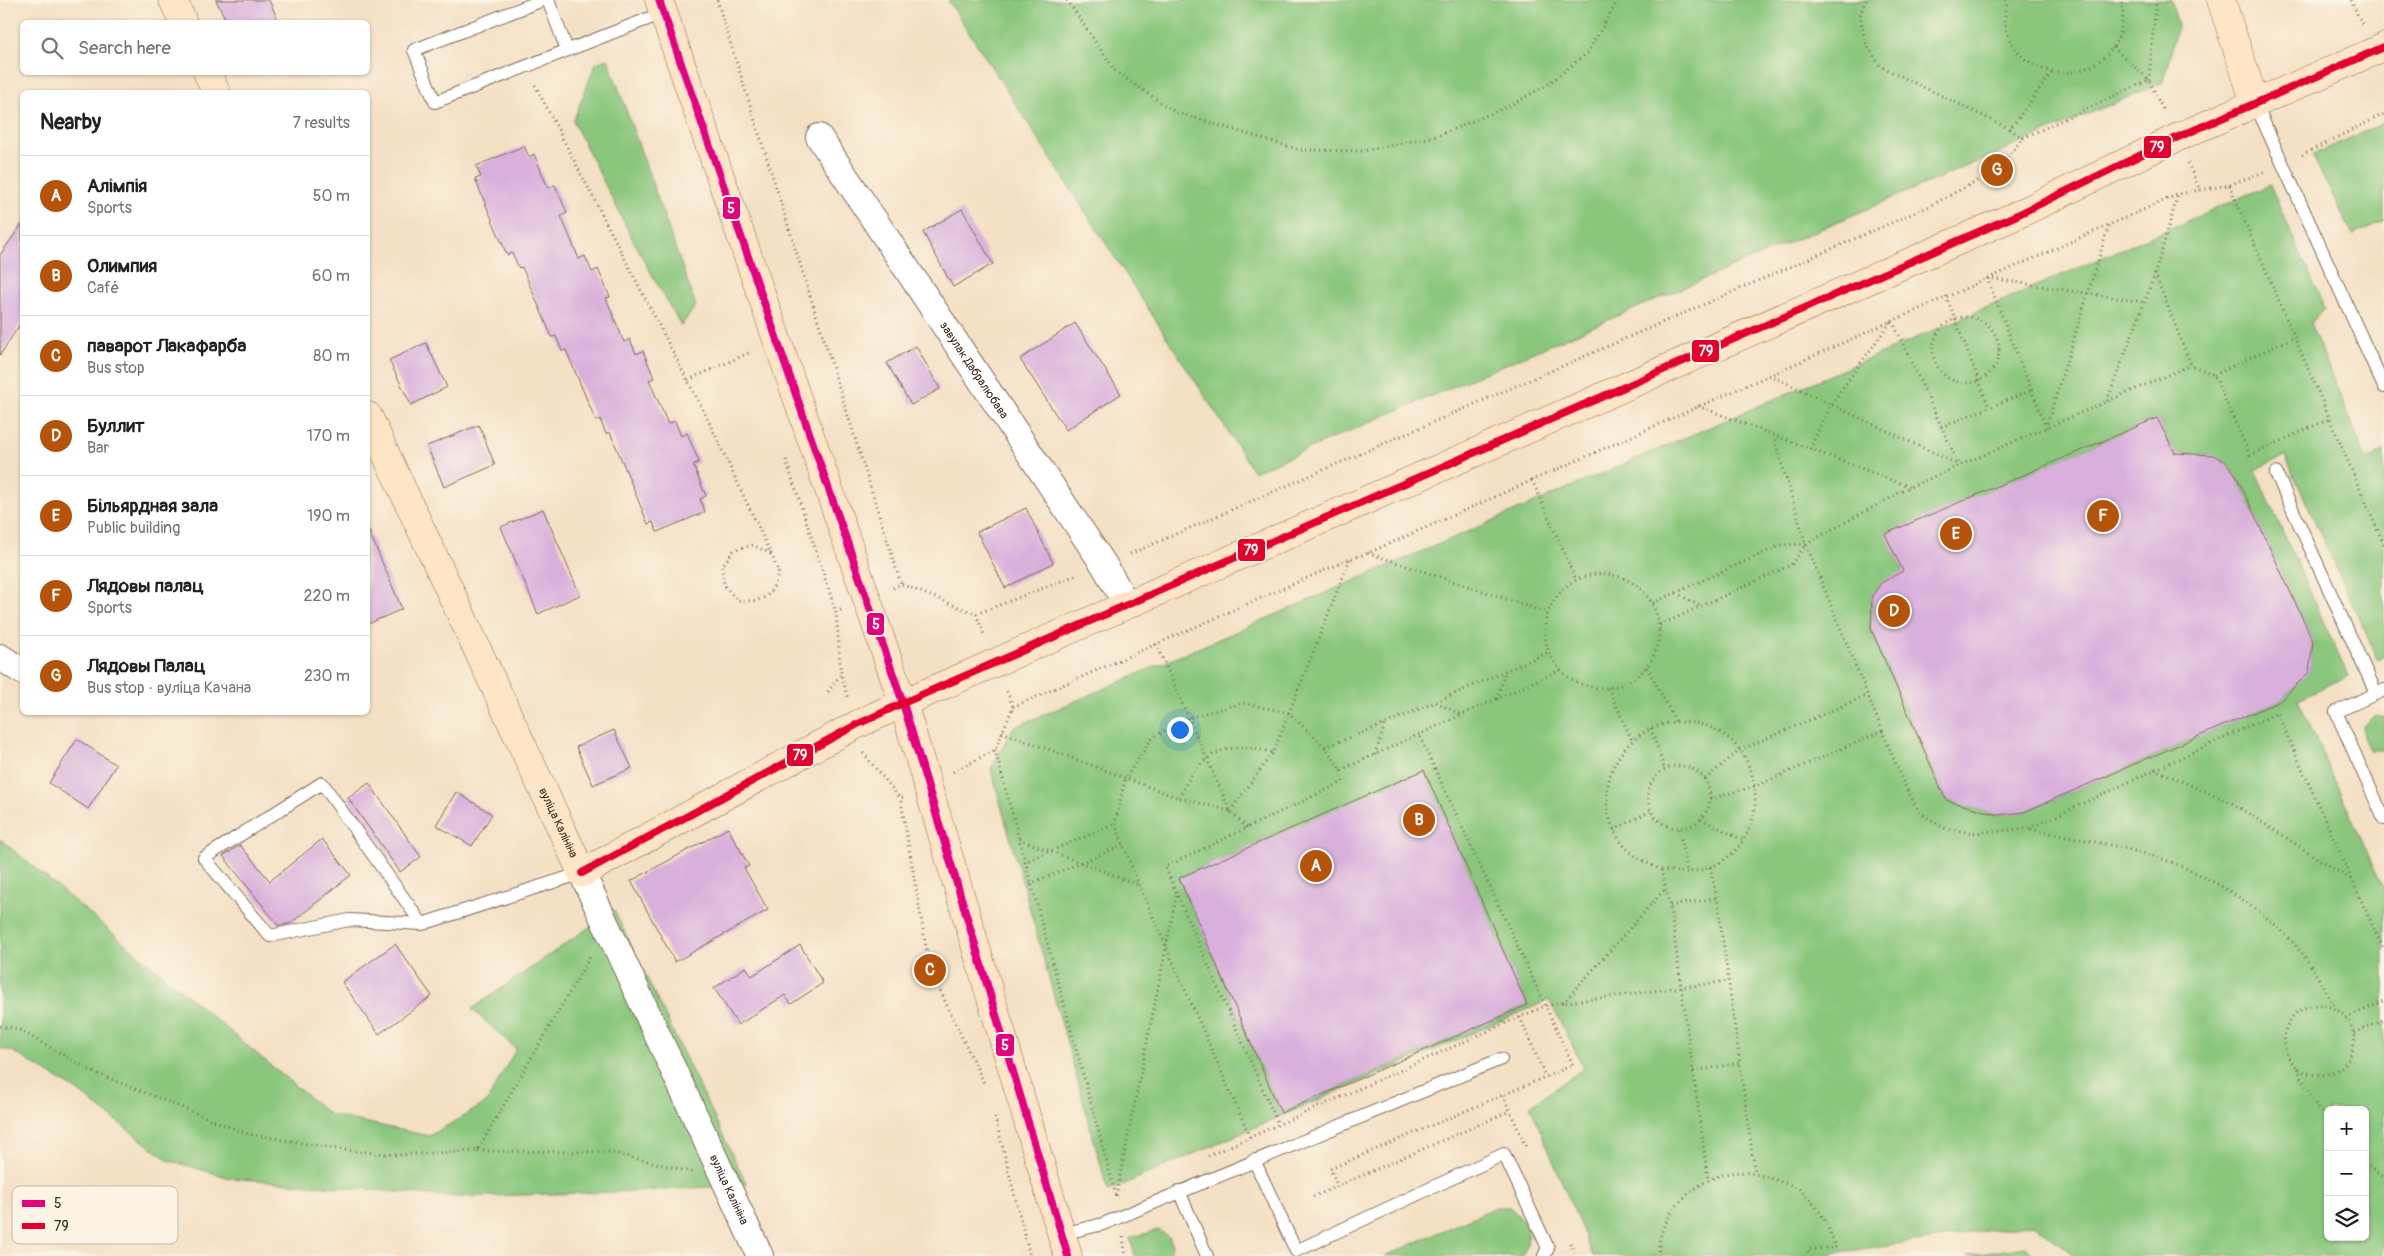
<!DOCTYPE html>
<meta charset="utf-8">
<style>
:root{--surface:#fff;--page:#f6f6f6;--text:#222;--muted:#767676;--line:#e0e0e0;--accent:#b45309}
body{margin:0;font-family:Pangolin,sans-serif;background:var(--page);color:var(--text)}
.controls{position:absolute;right:15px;bottom:15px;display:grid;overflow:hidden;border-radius:8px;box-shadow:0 1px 4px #0004}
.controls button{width:45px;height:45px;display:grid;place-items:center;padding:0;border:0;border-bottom:1px solid var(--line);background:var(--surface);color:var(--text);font:25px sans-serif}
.you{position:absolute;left:1179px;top:729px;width:18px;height:18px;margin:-12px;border:4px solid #fff;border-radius:50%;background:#1a73e8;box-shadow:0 0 0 8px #1a73e833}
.badge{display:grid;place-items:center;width:32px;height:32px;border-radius:50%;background:var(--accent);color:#fff;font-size:16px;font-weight:700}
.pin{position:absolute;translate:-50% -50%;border:2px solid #fff;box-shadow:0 1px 5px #0006}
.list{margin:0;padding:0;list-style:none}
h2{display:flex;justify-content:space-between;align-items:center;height:65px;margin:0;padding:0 20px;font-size:21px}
h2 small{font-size:16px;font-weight:400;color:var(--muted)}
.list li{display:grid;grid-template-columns:32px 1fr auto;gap:15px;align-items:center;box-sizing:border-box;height:80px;padding:0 20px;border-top:1px solid var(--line)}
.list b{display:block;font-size:19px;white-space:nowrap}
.list p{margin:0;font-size:16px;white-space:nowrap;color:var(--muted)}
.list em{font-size:16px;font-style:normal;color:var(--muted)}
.icon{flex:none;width:28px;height:28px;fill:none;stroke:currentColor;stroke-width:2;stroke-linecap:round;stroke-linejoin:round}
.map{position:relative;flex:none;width:2384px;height:1256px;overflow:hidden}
.search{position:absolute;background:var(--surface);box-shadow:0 1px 4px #0004;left:20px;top:20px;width:350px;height:55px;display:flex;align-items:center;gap:12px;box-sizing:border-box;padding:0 18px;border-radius:8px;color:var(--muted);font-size:19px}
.panel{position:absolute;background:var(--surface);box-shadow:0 1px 4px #0004;left:20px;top:90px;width:350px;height:625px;border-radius:8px}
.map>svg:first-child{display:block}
.green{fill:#8ac77d;stroke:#62784e;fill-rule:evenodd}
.building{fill:#d9afdc}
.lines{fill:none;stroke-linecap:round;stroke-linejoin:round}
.lane-casing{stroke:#7c6a58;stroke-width:14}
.street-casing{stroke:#7c6a58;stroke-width:28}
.secondary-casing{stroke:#7c6a58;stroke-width:29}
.path{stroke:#7c6a58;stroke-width:3;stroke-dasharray:1 4;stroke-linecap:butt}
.lane{stroke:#fff;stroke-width:12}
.street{stroke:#fff;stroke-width:26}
.secondary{stroke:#fde5c5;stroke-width:28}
.bus-1-casing{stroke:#fcf5e5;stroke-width:11}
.bus-2-casing{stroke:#fcf5e5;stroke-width:11}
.bus-1{stroke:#e5007d;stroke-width:8}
.bus-2{stroke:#e4002b;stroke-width:8}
.labels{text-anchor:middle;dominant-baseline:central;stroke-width:5;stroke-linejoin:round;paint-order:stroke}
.street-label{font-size:12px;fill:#3b2a1e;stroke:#fcf5e5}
.key{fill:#fcf5e5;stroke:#c2b8a9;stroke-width:1}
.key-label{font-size:14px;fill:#3b2a1e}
.line-badge{stroke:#fcf5e5;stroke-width:2}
.badge-label{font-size:14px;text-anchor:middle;font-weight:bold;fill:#fff}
</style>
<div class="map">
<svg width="2384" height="1256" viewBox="0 0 2384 1256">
<rect width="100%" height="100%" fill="#fcf5e5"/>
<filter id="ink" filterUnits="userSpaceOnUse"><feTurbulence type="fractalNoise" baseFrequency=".02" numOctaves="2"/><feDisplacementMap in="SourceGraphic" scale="10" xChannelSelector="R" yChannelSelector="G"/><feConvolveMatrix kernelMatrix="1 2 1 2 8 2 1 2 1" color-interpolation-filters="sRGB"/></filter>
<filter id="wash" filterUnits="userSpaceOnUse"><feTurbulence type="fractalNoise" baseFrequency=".0096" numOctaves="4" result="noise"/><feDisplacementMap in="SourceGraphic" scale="20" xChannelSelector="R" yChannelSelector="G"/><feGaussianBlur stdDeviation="1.12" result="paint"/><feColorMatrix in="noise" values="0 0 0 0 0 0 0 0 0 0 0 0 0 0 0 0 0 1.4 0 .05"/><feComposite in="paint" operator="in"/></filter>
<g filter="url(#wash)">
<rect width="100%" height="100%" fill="#f4e0c4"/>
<g class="green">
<path d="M 948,0 L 2171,0 L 2178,26 L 2163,82 L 1254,472 Z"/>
<path d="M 608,59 L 696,306 L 681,326 L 636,246 L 573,121 L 596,63 Z"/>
<path d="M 2384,123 L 2384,221 L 2353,235 L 2312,155 Z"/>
<path d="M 2270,185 L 2325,309 L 2310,323 L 2367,460 L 2384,451 L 2384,657 L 2378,660 L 2285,456 L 2255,470 L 2348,676 L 2298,699 L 2384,890 L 2384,1256 L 2075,1256 L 2034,1224 L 1813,1256 L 1593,1256 L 1530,1106 L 1584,1068 L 1549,1000 L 1108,1191 L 991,769 L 1013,728 ZM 2157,418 L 2175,453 C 2203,454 2217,451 2236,475 L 2313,641 L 2309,672 L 2280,701 L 2024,812 L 1998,815 L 1946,800 L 1871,629 L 1872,596 L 1903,571 L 1886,534 ZM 1424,771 L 1527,1005 L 1281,1113 L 1179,878 ZM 2328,1110 L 2365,1110 L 2365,1237 L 2328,1237 Z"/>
<path d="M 2376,715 L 2384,717 L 2384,750 L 2369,750 L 2363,737 L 2363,726 Z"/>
<path d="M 0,839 L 330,1115 L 429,1136 L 486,1103 L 516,1049 L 472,1009 L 614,910 L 747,1185 L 615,1192 L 458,1197 L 230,1178 L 168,1160 L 76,1090 L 12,1051 L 0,1049 Z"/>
<path d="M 1496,1207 L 1509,1207 C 1525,1219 1534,1237 1522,1256 L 1385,1256 Z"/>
<path d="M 1158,1230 L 1170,1238 L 1172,1245 L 1170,1253 L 1165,1256 L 1135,1256 L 1130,1238 Z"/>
<path d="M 2025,1247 L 2036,1256 L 1967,1256 Z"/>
</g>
<g id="blocks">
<g class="building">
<path d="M 216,0 L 269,0 L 279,22 L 227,22 Z"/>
<path d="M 524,146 L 529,157 L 534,154 L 548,188 L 555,185 L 567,213 L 561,216 L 579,259 L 585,256 L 592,272 L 598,269 L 610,297 L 606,298 L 624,342 L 630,339 L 636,354 L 643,351 L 654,378 L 649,380 L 668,424 L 675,421 L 681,436 L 687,433 L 699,462 L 693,465 L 706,496 L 700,499 L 705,512 L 657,532 L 653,522 L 648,524 L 610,432 L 606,434 L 600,419 L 596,421 L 566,350 L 562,351 L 556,336 L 552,337 L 522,267 L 519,268 L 512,253 L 507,255 L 475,179 L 481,177 L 476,166 Z"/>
<path d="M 962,209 L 993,264 L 953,287 L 923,232 Z"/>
<path d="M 22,224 L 22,321 L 0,355 L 0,255 Z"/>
<path d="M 1075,323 L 1121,394 L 1066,430 L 1020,359 Z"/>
<path d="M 426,343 L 447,387 L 411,405 L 389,360 Z"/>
<path d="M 916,346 L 940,389 L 911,405 L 887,363 Z"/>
<path d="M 2157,418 L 2175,453 L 2213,455 L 2226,462 L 2236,475 L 2313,641 L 2309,672 L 2280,701 L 2024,812 L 1998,815 L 1946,800 L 1871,629 L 1872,596 L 1881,583 L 1903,571 L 1885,534 Z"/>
<path d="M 479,425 L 495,465 L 444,487 L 427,446 Z"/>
<path d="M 1026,508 L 1053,563 L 1005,588 L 977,532 Z"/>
<path d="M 543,509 L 580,595 L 538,614 L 501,527 Z"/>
<path d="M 368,529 L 402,609 L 368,624 Z"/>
<path d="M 614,730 L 632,768 L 593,785 L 576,747 Z"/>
<path d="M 77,739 L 116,765 L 88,809 L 49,783 Z"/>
<path d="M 1424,770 L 1527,1005 L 1281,1113 L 1179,878 Z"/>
<path d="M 369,783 L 421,857 L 400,872 L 348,798 Z"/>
<path d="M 456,792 L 492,814 L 472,846 L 436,825 Z"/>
<path d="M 728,828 L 749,866 L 744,868 L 768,910 L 675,962 L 631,881 Z"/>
<path d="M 322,839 L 351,875 L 291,923 L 279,926 L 223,856 L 240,845 L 270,881 Z"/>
<path d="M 395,944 L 432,996 L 379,1034 L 342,982 Z"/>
<path d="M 800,945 L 823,983 L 791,1004 L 785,995 L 738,1025 L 714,988 L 746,967 L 752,976 Z"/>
</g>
</g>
</g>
<g filter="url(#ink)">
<use href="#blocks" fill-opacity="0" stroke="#7c6a58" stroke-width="1"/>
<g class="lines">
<defs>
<g id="lane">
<path d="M 543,0 L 414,50 L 435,102 L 663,13"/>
<path d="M 548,0 L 567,50"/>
<path d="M 2255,103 L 2384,387"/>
<path d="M 2276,473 L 2376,693"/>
<path d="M 2384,690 L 2336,712 L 2384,819"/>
<path d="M 422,924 L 349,920 L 270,936 L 204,858 L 322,783 L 422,924 L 582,873"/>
<path d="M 1254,1160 L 1296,1251 L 1504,1154 L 1548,1248 L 1544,1256"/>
<path d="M 1179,1191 L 1207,1256"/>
<path d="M 1062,1234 L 1103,1224 L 1501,1059"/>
</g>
<g id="street">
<path id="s1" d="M 819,137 L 1104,565 L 1127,605"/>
<path d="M 0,657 L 22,671"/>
<path id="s2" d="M 582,873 L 760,1256"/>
</g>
<g id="secondary">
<path d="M 173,0 L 183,22"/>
<path d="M 659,0 L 903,703 L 1068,1256"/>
<path d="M 2221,0 L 2255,103"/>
<path d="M 207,72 L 216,92"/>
<path id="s3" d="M 368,416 L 582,873 L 856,725 L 903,703 L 2017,215 L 2176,138 L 2384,47"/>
</g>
</defs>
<use href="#lane" class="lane-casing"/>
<use href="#street" class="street-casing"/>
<use href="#secondary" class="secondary-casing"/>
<g class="path">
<path d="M 717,0 L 901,584"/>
<path d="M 1067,0 L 1116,72 L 1175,112 L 1300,150 L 1363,151 L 1437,136 L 1509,106 L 1547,85 L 1587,53 L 1618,0"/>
<path d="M 1866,0 L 1860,15 L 1865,42 L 1880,66 L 2010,129 L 2052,72"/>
<path d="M 2007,0 C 2007,7 2004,16 2005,23 C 2014,81 2094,91 2118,37 C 2122,26 2125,12 2121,0"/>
<path d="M 2351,0 L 2363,27"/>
<path d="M 2113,47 L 2149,80 L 2164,112"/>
<path d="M 2149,80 L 2156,0"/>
<path d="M 535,85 L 708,420 L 771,554 L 779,572 C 771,598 764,603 737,600 L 724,585 L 722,566 L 734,550 L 753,545 L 771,554"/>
<path d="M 2010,129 L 2023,138"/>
<path d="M 2302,155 L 2384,114"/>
<path d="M 2188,163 L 2200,190 L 2229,185 L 2264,172"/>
<path d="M 2229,185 L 2384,545"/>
<path d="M 2155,274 L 2191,365 L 2214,375 L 2250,455 L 2329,419"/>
<path d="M 1987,278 L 2046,427"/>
<path d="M 1988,278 L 2143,302"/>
<path d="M 1946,296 L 1989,407"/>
<circle cx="1966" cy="350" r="33"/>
<path d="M 1769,375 L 1959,465"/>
<path d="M 2214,375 L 2294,337"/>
<path d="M 688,380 L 751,352"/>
<path d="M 2107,401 L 2155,274 L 2178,194"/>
<path d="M 1698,406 L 1910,487"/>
<path d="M 1941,427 L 2032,390"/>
<path d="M 2046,428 L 2109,225"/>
<path d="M 1773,435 L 1806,544 L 1904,784 L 1919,812 L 1944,828 L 1973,833 L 2030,828 L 2277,713 L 2384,951"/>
<path d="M 1810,449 L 1831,404 L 1892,320 L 1959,465"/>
<path d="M 786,460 L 836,612"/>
<path d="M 1532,480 L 1576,580"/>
<path d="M 1368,553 L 1548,613"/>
<path d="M 1130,554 L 1930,206 L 1997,170 L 2023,138 L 2149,80"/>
<circle cx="1602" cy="631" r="57"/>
<path d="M 893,588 L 901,584 L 976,614 L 1077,575"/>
<path d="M 1676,593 L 1700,606"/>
<path d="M 1653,603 L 1781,545 L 1806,544 L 1910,487 L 2191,365"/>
<path d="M 841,610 L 836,612 L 841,674 L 848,699"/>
<path d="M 976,614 L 985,637"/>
<path d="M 1660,625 L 1791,565 L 1806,544"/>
<path d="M 1156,644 L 1230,811 L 1247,828"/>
<path d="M 1647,667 L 1676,722"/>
<path d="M 1608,688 L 1632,740"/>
<path d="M 828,692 L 840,675"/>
<path d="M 1497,699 L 1505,672"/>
<path d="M 1436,702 L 1461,715"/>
<path d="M 1013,707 L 1350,559 L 1368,553 L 2179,194 L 2200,190"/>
<path d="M 1651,728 L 1664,768"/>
<path d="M 1002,732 L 1179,798 L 1230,811"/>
<path d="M 1325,747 L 1385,724 L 1549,652"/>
<path d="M 995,750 L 1116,1196"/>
<path d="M 863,753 L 900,798 L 903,797"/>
<path d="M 1375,755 L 1385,725"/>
<circle cx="1679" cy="797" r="31"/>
<path d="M 2154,769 L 2232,803 L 2353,881"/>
<path d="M 1341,770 L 1560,670"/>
<path d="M 953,772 L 995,750 L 1013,707 L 1006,689"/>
<path d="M 1705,779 L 1740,750 L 1868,695"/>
<path d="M 1179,798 C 1198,754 1227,738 1273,753"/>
<path d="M 1710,799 L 1756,786 L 1883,731"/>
<path d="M 901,801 L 930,970 L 985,1085"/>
<path d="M 1230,811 L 1273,753 L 1350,559"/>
<path d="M 1701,819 L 1743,840"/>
<path d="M 1679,829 L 1687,872"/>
<path d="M 2031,829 C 2070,837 2111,844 2150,855 C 2204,871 2271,911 2305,957 C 2316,973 2326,992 2336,1009"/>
<path d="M 1614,830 L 1650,811"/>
<path d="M 1019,839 L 1139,885"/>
<path d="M 1024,862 L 1115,824"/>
<path d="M 1710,867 L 1717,898 L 1755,1173"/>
<path d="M 1661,870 C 1669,870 1679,873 1687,872 C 1778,866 1778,730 1687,722 C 1662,720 1639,731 1624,750 C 1598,780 1602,831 1634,855 C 1642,861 1652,865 1661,870 L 1670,906 L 1708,1179"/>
<path d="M 1030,884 L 1123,845"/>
<path d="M 1670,906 L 1717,898"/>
<path d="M 1563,1003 L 1665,889"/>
<circle cx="2319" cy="1040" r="35"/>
<path d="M 1520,1017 L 1545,1076"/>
<path d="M 2346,1018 L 2384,1001"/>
<path d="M 0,1026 L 18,1029 L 93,1072 L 248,1134 L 344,1150 L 397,1155 L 477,1151 L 590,957"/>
<path d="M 2354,1033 L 2384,1020"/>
<path d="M 2297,1068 L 2318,1109 L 2328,1120"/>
<path d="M 1693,1071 L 1740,1063"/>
<path d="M 1503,1095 L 1526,1147"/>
<path d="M 995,1117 L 1030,1256"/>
<path d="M 1250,1137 L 1139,885 L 1115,824 L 1125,779 L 1153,737 L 1188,718 L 1242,703 L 1289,713 L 1325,747 L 1341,770 L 1343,782 L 1165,867 L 1278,1124"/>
<path d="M 478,1151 L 609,1152 L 692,1172"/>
<path d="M 1208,1156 L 1547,1005 L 1729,981"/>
<path d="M 2365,1163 L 2384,1178"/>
<path d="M 1338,1187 L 1330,1169 L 1573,1065 L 1419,735"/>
<path d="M 1116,1196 L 1177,893"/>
<path d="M 1313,1197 L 1510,1111"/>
<path d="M 1123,1237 L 1126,1256"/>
<path d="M 1570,1243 L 1576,1256"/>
<path d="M 1659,1256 C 1655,1218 1694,1179 1730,1173 C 1747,1170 1763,1176 1779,1181 C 1785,1184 1795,1185 1800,1190 C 1820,1207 1827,1224 1836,1247 L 1808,1250 L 1808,1256"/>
</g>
<use href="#lane" class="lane"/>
<use href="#street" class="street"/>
<use href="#secondary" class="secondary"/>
<defs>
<path id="bus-1" d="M 659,0 L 903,703 L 1068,1256"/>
<path id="bus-2" d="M 582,873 L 856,725 L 903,703 L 2017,215 L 2176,138 L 2384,47"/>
</defs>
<use href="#bus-1" class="bus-1-casing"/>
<use href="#bus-2" class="bus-2-casing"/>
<use href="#bus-1" class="bus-1"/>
<use href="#bus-2" class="bus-2"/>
</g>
</g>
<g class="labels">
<g class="street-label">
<text stroke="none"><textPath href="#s1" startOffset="280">завулак Дабралюбава</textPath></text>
<text stroke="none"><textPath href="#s3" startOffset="449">вуліца Калініна</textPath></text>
<text stroke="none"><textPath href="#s2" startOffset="349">вуліца Калініна</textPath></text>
</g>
</g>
<rect x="12" y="1186" width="166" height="58" rx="8" class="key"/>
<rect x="22" y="1200" width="23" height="7" fill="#e5007d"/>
<rect x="22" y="1223" width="23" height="6" fill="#e4002b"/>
<g class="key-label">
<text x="54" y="1208">5</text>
<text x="54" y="1231">79</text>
</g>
<g class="line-badge">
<rect x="2143" y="135" width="29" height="24" rx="5" fill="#e4002b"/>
<rect x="722" y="196" width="19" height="24" rx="5" fill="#e5007d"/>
<rect x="1691" y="339" width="29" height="24" rx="5" fill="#e4002b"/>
<rect x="1237" y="538" width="29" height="24" rx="5" fill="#e4002b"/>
<rect x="866" y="612" width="19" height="24" rx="5" fill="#e5007d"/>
<rect x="786" y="743" width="28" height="24" rx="5" fill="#e4002b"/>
<rect x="995" y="1033" width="20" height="24" rx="5" fill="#e5007d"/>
</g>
<g class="badge-label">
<text x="2157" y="152">79</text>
<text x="731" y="213">5</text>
<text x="1706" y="356">79</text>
<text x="1251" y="555">79</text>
<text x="876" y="629">5</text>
<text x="800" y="760">79</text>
<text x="1005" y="1050">5</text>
</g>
</svg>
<div class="controls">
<button>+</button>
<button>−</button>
<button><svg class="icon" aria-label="layers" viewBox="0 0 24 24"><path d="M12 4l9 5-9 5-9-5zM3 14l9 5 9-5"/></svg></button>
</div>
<div class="you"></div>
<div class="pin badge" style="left:1316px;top:866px">A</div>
<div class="pin badge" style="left:1419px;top:820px">B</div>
<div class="pin badge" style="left:930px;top:970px">C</div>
<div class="pin badge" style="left:1894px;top:611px">D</div>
<div class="pin badge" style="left:1956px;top:534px">E</div>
<div class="pin badge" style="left:2103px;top:516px">F</div>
<div class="pin badge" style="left:1997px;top:170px">G</div>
<div class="search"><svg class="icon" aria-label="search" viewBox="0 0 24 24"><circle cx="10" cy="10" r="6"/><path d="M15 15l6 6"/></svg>Search here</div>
<section class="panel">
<h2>Nearby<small>7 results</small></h2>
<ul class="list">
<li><span class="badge">A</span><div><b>Алімпія</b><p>Sports</p></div><em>50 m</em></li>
<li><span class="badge">B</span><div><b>Олимпия</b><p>Café</p></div><em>60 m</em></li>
<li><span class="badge">C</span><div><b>паварот Лакафарба</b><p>Bus stop</p></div><em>80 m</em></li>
<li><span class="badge">D</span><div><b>Буллит</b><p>Bar</p></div><em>170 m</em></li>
<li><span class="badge">E</span><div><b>Більярдная зала</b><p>Public building</p></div><em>190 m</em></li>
<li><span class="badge">F</span><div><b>Лядовы палац</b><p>Sports</p></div><em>220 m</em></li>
<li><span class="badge">G</span><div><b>Лядовы Палац</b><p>Bus stop · вуліца Качана</p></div><em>230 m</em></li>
</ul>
</section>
</div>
